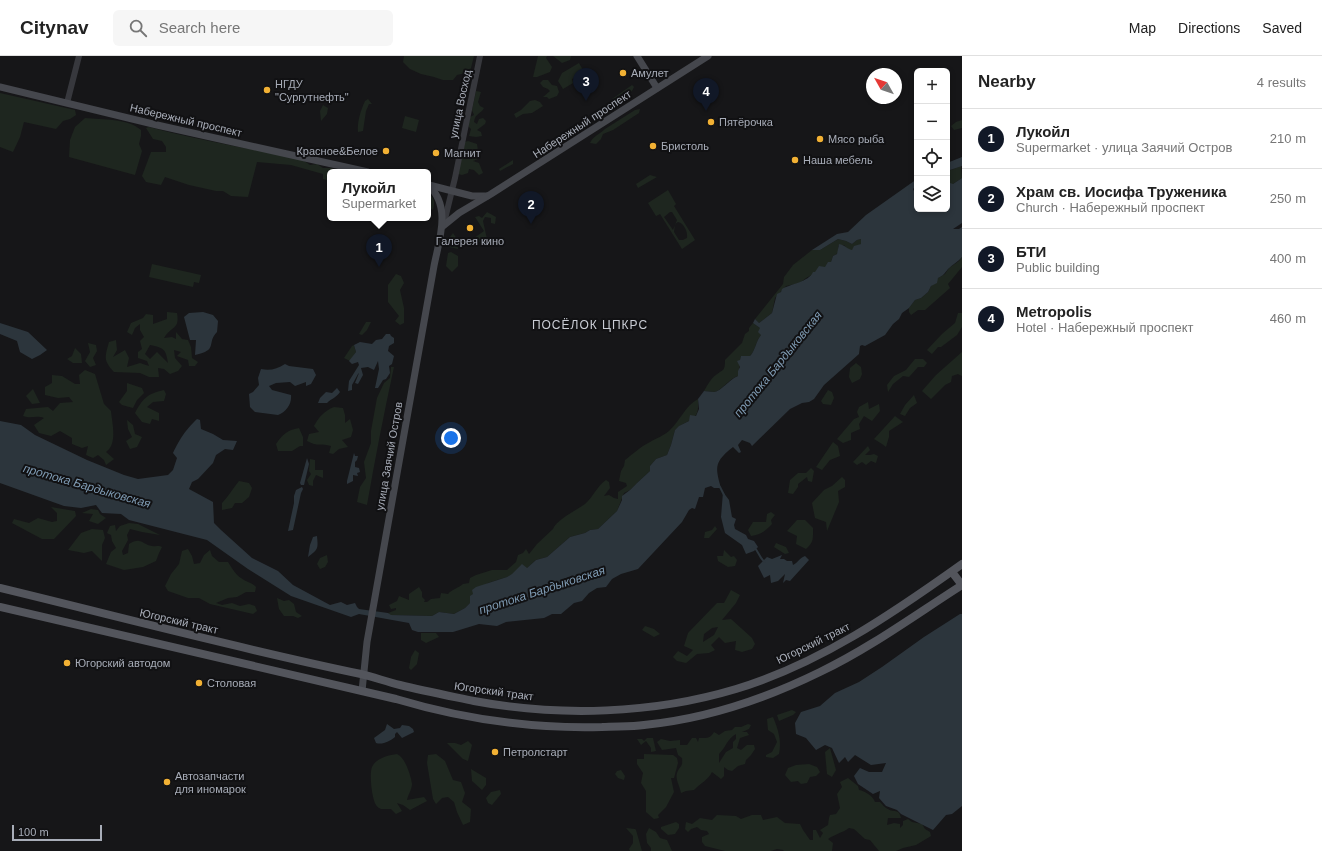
<!DOCTYPE html>
<meta charset="utf-8">
<style>
:root{--surface:#fff;--page:#f6f6f6;--text:#222;--muted:#767676;--line:#e0e0e0;--accent:#111827}
body{margin:0;font-family:Helvetica,sans-serif;background:var(--page);color:var(--text)}
.controls{position:absolute;right:12px;top:12px;display:grid;overflow:hidden;border-radius:6px;box-shadow:0 2px 6px #0003}
.controls button{width:36px;height:36px;display:grid;place-items:center;padding:0;border:0;border-bottom:1px solid var(--line);background:var(--surface);color:var(--text);font:20px sans-serif}
.compass{position:absolute;left:866px;top:12px;width:36px;height:36px;border-radius:50%;background:var(--surface);box-shadow:0 2px 6px #0003;rotate:310deg}
.scale{position:absolute;left:12px;bottom:10px;width:90px;box-sizing:border-box;padding-left:4px;border:2px solid #a8adb8;border-top:0;font-size:11px;line-height:14px;white-space:nowrap;color:#a8adb8;-webkit-text-stroke:3px #111113;paint-order:stroke}
.you{position:absolute;left:451px;top:382px;width:14px;height:14px;margin:-10px;border:3px solid #fff;border-radius:50%;background:#1a73e8;box-shadow:0 0 0 6px #1a73e833}
.badge{display:grid;place-items:center;width:26px;height:26px;border-radius:50%;background:var(--accent);color:#fff;font-size:13px;font-weight:700}
.pin{position:absolute;translate:-50% -33px;filter:drop-shadow(0 1px 2px #0008)}
.pin::after{content:'';position:absolute;top:21px;width:14px;height:12px;background:inherit;clip-path:polygon(0 0,100% 0,50% 100%)}
.popup{position:absolute;left:327px;top:113px;width:104px;height:52px;box-sizing:border-box;display:grid;place-content:center;border-radius:6px;background:var(--surface);filter:drop-shadow(0 1px 3px #0005);font-size:13px;white-space:nowrap;color:var(--muted)}
.popup b{font-size:15px;color:var(--text)}
.popup::after{content:'';position:absolute;left:50%;top:100%;margin-left:-8px;border:8px solid transparent;border-top-color:var(--surface)}
.list{margin:0;padding:0;list-style:none}
h2{display:flex;justify-content:space-between;align-items:center;height:52px;margin:0;padding:0 16px;font-size:17px}
h2 small{font-size:13px;font-weight:400;color:var(--muted)}
.list li{display:grid;grid-template-columns:26px 1fr auto;gap:12px;align-items:center;box-sizing:border-box;height:60px;padding:0 16px;border-top:1px solid var(--line)}
.list b{display:block;font-size:15px;white-space:nowrap}
.list p{margin:0;font-size:13px;white-space:nowrap;color:var(--muted)}
.list em{font-size:13px;font-style:normal;color:var(--muted)}
.icon{flex:none;width:22px;height:22px;fill:none;stroke:currentColor;stroke-width:2;stroke-linecap:round;stroke-linejoin:round}
.map{position:relative;flex:none;width:962px;height:795px;overflow:hidden}
header{display:flex;align-items:center;gap:24px;box-sizing:border-box;height:56px;padding:0 20px;background:var(--surface);border-bottom:1px solid var(--line)}
header strong{font-size:19px}
nav{display:flex;gap:22px;margin-inline-start:auto;font-size:14px}
.search{width:280px;height:36px;background:var(--page);display:flex;align-items:center;gap:10px;box-sizing:border-box;padding:0 14px;border-radius:6px;color:var(--muted);font-size:15px}
main{display:flex}
aside{flex:1;background:var(--surface)}
.map>svg:first-child{display:block}
.green{fill:#1e261f;fill-rule:evenodd}
.water{fill:#2c353c}
.lines{fill:none;stroke-linecap:round;stroke-linejoin:round}
.stream{stroke:#2c353c;stroke-width:2}
.tertiary{stroke:#37383d;stroke-width:6}
.secondary{stroke:#45474d;stroke-width:7}
.primary{stroke:#53555c;stroke-width:8}
.poi-dot{fill:#f2b134;stroke:#111113;stroke-width:1.5}
.labels{text-anchor:middle;dominant-baseline:central;stroke-width:4;stroke-linejoin:round;paint-order:stroke}
.poi-label{font-size:11px;fill:#a8adb8;stroke:#111113;text-anchor:start}
.street-label{font-size:11px;fill:#a8adb8;stroke:#111113}
.neighbourhood-label{font-size:12px;letter-spacing:1px;fill:#c9ccd4;stroke:#111113}
.water-label{font-size:12px;font-style:italic;fill:#7f9bb3;stroke:#111113}
</style>
<header>
<strong>Citynav</strong>
<div class="search"><svg class="icon" aria-label="search" viewBox="0 0 24 24"><circle cx="10" cy="10" r="6"/><path d="M15 15l6 6"/></svg>Search here</div>
<nav><a>Map</a><a>Directions</a><a>Saved</a></nav>
</header>
<main>
<div class="map">
<svg width="962" height="795" viewBox="0 0 962 795">
<rect width="100%" height="100%" fill="#161618"/>
<g class="green">
<path d="M 404,0 L 474,0 L 470,16 L 457,19 L 453,24 L 443,24 L 434,21 L 421,18 L 410,13 L 403,6 Z"/>
<path d="M 538,0 L 547,0 L 546,2 L 552,11 L 550,16 L 537,21 L 533,21 Z"/>
<path d="M 553,0 L 571,0 L 570,4 L 562,7 Z"/>
<path d="M 579,7 L 584,16 L 572,23 L 573,27 L 563,33 L 558,25 L 562,17 Z"/>
<path d="M 543,24 L 548,24 L 552,29 L 557,30 L 559,36 L 557,40 L 549,43 L 547,41 L 543,41 L 550,35 L 548,33 L 543,31 L 540,27 Z"/>
<path d="M 632,29 L 634,31 C 631,40 621,42 612,43 Z"/>
<path d="M 476,35 L 481,36 L 478,46 L 480,50 L 484,52 C 481,58 475,57 474,66 L 477,68 L 479,63 L 483,62 L 486,65 L 485,68 L 477,74 L 481,76 L 482,80 L 476,81 L 469,80 L 471,73 L 468,70 L 470,61 L 474,59 L 472,54 Z"/>
<path d="M 0,37 L 75,54 L 76,59 L 70,63 L 63,65 L 56,73 L 24,66 L 20,81 L 13,96 L 0,91 Z"/>
<path d="M 368,43 L 372,48 L 369,48 L 366,55 L 363,75 L 358,76 C 357,65 361,54 365,45 Z"/>
<path d="M 535,44 L 540,46 L 543,50 L 532,57 L 523,58 L 516,62 L 514,58 L 521,54 L 530,45 Z"/>
<path d="M 323,49 L 328,52 L 327,58 L 321,65 L 320,55 Z"/>
<path d="M 640,53 L 639,57 L 613,74 L 603,78 L 601,83 L 596,88 L 590,87 C 594,79 599,79 605,73 L 635,54 Z"/>
<path d="M 405,60 L 419,64 L 416,76 L 402,72 Z"/>
<path d="M 85,62 C 103,64 127,62 141,74 L 141,80 L 139,88 L 142,95 L 135,119 L 69,101 L 70,84 L 75,71 Z"/>
<path d="M 962,64 L 962,72 L 954,74 L 951,70 L 956,66 Z"/>
<path d="M 149,71 C 179,79 209,85 239,91 C 258,95 296,97 310,109 L 317,108 L 323,112 L 331,112 L 341,116 L 330,116 L 330,125 L 323,123 L 323,118 L 291,109 L 257,106 L 248,141 L 231,140 L 223,135 L 216,135 L 189,129 L 165,121 L 161,129 L 146,126 L 142,120 L 151,96 L 166,96 L 166,91 L 162,85 L 153,83 L 146,72 Z"/>
<path d="M 468,85 L 477,88 L 478,95 L 475,99 L 478,103 L 473,105 L 479,107 L 483,117 L 479,119 L 474,114 L 469,113 L 468,117 L 462,119 L 458,118 L 465,86 Z"/>
<path d="M 513,104 L 513,108 L 500,115 L 499,113 Z"/>
<path d="M 961,110 L 962,122 L 953,128 L 950,128 L 947,124 L 947,115 L 948,115 Z"/>
<path d="M 650,119 L 657,121 L 638,132 L 636,128 Z"/>
<path d="M 668,134 L 676,148 L 674,150 L 695,184 L 682,193 L 660,158 L 656,160 L 648,147 ZM 670,156 L 672,156 L 677,164 L 673,174 L 664,161 ZM 678,166 C 684,167 688,176 687,182 L 683,184 L 679,184 L 674,176 L 675,168 Z"/>
<path d="M 428,137 C 435,143 435,146 433,154 L 428,151 Z"/>
<path d="M 487,156 L 496,161 L 495,168 L 491,167 L 491,162 L 485,161 L 483,165 L 487,183 L 484,186 L 476,186 L 474,182 L 484,175 L 475,161 L 479,160 L 482,162 Z"/>
<path d="M 453,177 L 457,183 L 458,193 L 449,191 L 450,181 Z"/>
<path d="M 838,183 L 846,185 L 852,188 L 857,184 L 861,183 L 861,188 L 852,194 L 848,194 L 844,189 L 838,190 C 839,196 838,198 833,200 L 831,206 L 825,212 L 806,222 L 800,227 L 786,230 L 775,242 L 772,257 L 759,267 L 755,263 L 783,228 L 784,221 L 793,209 L 812,194 L 820,194 Z"/>
<path d="M 451,196 L 458,200 L 458,210 L 452,216 L 446,210 L 448,197 Z"/>
<path d="M 962,201 L 962,211 L 948,228 L 950,232 L 925,254 L 918,254 L 911,259 L 909,256 L 909,252 L 915,244 L 921,242 L 928,236 L 931,230 L 938,222 L 945,218 L 949,212 L 959,205 Z"/>
<path d="M 152,208 L 201,219 L 199,227 L 194,226 L 193,231 L 149,221 Z"/>
<path d="M 396,218 L 401,220 L 404,227 L 400,234 L 404,252 L 404,267 L 400,269 L 395,265 L 399,260 L 388,246 L 388,229 Z"/>
<path d="M 167,256 L 177,257 C 180,274 171,270 164,282 L 172,281 L 176,283 L 176,276 L 182,283 L 188,284 L 191,291 L 192,302 L 198,306 L 195,310 L 189,310 L 188,304 L 177,300 L 181,296 L 174,294 L 175,302 L 182,310 L 178,315 L 170,318 L 164,313 L 158,312 L 159,321 L 149,321 L 140,317 L 114,316 C 103,304 105,301 109,286 L 116,284 L 117,294 L 113,301 L 125,294 L 129,302 L 127,311 L 140,307 L 149,310 L 147,305 L 138,302 L 138,296 L 142,293 L 140,285 L 144,281 L 140,274 L 140,268 L 135,272 L 132,279 L 127,276 L 131,267 L 143,262 L 146,258 L 153,259 L 153,268 L 167,263 ZM 150,289 C 164,292 166,293 168,307 L 157,296 L 150,303 L 145,298 Z"/>
<path d="M 958,257 L 962,257 L 962,271 L 957,279 L 941,291 L 938,291 L 932,298 L 927,294 L 942,278 L 955,267 Z"/>
<path d="M 366,266 L 371,266 L 367,274 L 362,279 L 359,278 Z"/>
<path d="M 753,267 L 760,272 L 761,279 C 756,285 755,295 750,300 L 741,300 L 738,320 C 730,322 720,336 714,336 C 711,336 707,335 704,335 C 707,330 711,322 716,319 C 723,313 725,316 725,304 L 742,287 L 745,278 L 749,275 L 749,272 Z"/>
<path d="M 88,287 L 96,289 L 97,295 L 93,302 L 96,309 L 90,311 L 85,305 L 90,296 Z"/>
<path d="M 354,289 L 356,296 L 350,305 L 344,302 L 352,290 Z"/>
<path d="M 75,292 L 81,298 L 82,307 L 73,307 L 67,303 L 72,300 Z"/>
<path d="M 962,296 L 962,320 L 958,318 L 952,320 L 951,326 L 945,329 L 931,343 L 922,335 L 936,319 Z"/>
<path d="M 915,303 L 923,303 L 927,307 L 924,311 L 918,311 L 909,321 L 903,320 L 893,328 L 888,336 L 887,329 L 894,320 L 906,314 Z"/>
<path d="M 856,307 L 861,311 L 862,318 L 860,323 L 852,327 L 849,321 L 850,312 Z"/>
<path d="M 391,311 L 394,311 C 384,357 375,403 367,449 L 357,446 L 360,431 L 366,422 L 364,406 L 371,387 L 371,375 L 377,342 L 384,327 L 390,322 Z"/>
<path d="M 85,314 L 95,318 L 104,348 L 111,355 C 112,367 118,388 106,396 L 114,403 L 106,409 L 104,404 L 98,399 L 93,402 L 86,399 L 88,390 L 82,392 L 72,388 L 72,382 L 60,375 L 51,380 L 39,377 L 34,369 L 44,362 C 36,359 31,363 23,360 L 26,353 L 48,351 L 53,355 L 60,347 L 73,346 L 69,341 L 58,342 L 45,339 L 45,331 L 52,327 L 52,319 L 62,320 L 75,328 L 80,328 L 79,319 Z"/>
<path d="M 127,327 L 142,332 L 144,337 L 137,344 L 133,352 L 122,349 L 119,346 L 127,335 Z"/>
<path d="M 33,333 L 40,347 L 32,348 L 26,340 Z"/>
<path d="M 164,334 L 166,338 L 164,345 L 153,346 L 147,351 L 159,357 L 159,365 L 152,363 L 150,368 L 142,366 L 135,357 C 143,342 147,338 164,334 Z"/>
<path d="M 828,334 L 832,336 L 834,342 L 831,349 L 823,348 L 821,345 Z"/>
<path d="M 914,339 L 917,347 L 910,352 L 905,360 L 900,358 L 905,349 Z"/>
<path d="M 698,343 C 700,367 689,361 675,374 L 671,389 L 667,399 L 656,403 L 650,410 L 650,415 L 637,427 L 630,434 L 624,437 L 617,455 L 598,473 L 590,474 L 585,477 L 570,481 L 547,501 L 536,504 L 527,512 L 507,521 L 488,527 L 473,538 L 470,547 L 465,552 L 454,558 L 439,556 L 432,560 L 390,559 L 388,557 L 396,554 L 396,552 L 391,553 L 389,549 L 397,545 L 399,540 L 409,544 L 409,538 L 419,531 L 422,536 L 422,541 L 425,544 L 424,546 L 427,546 L 431,543 L 440,542 L 441,537 L 448,538 C 452,533 459,532 463,528 L 469,527 L 470,522 L 476,519 L 492,514 L 507,514 L 516,506 L 518,499 L 523,497 L 526,493 L 529,498 L 537,488 L 553,473 C 556,464 577,454 585,448 C 593,441 597,430 606,424 L 609,426 L 610,432 L 604,440 L 609,439 L 614,442 L 618,443 L 618,436 L 627,430 L 626,427 L 619,425 L 621,415 L 624,410 L 625,404 C 633,398 640,391 650,386 C 657,382 663,380 669,375 C 680,365 685,350 698,343 Z"/>
<path d="M 868,346 L 869,353 L 879,348 L 880,355 L 872,365 L 864,360 L 859,368 L 860,373 L 851,377 L 851,384 L 843,387 L 837,383 L 854,363 L 859,361 L 857,356 L 859,351 Z"/>
<path d="M 334,351 L 343,352 L 345,359 L 345,367 L 350,363 L 353,374 L 351,381 L 342,384 L 348,391 L 339,393 L 333,398 L 329,397 L 331,390 C 321,387 318,391 307,385 L 309,378 L 319,376 L 314,370 C 319,361 324,355 334,351 Z"/>
<path d="M 895,360 L 903,366 L 889,375 L 889,381 L 886,391 L 882,388 L 874,383 Z"/>
<path d="M 127,364 L 133,369 L 135,378 L 142,381 L 137,391 L 130,393 L 126,385 L 132,381 L 128,373 Z"/>
<path d="M 299,372 L 303,381 L 303,390 L 300,390 L 292,395 L 278,395 L 276,388 C 282,379 287,374 299,372 Z"/>
<path d="M 833,386 L 838,390 L 840,400 L 830,404 L 822,414 L 816,411 Z"/>
<path d="M 868,390 L 870,394 L 865,399 L 870,399 L 874,398 L 878,400 L 876,407 L 871,405 L 866,409 L 862,406 L 857,409 L 853,406 Z"/>
<path d="M 310,403 L 315,404 L 315,414 L 323,414 L 323,422 L 316,419 L 313,425 L 313,430 L 309,429 L 307,424 L 311,418 L 309,415 Z"/>
<path d="M 811,412 L 814,415 L 812,426 L 808,425 L 807,421 L 798,428 L 798,431 L 793,438 L 788,437 L 790,424 L 798,417 L 806,417 Z"/>
<path d="M 842,421 L 845,424 L 845,431 L 838,435 L 839,446 L 827,475 L 826,466 L 815,462 L 812,447 L 824,434 L 832,430 Z"/>
<path d="M 239,425 L 249,427 L 252,432 L 249,441 L 242,447 L 235,447 L 232,452 L 222,454 L 222,447 C 229,440 233,432 239,425 Z"/>
<path d="M 51,451 L 75,455 L 76,460 L 54,483 L 42,483 L 12,467 L 14,463 L 29,467 L 38,462 L 52,466 L 57,465 L 57,457 Z"/>
<path d="M 91,453 L 98,454 L 100,458 L 106,462 L 98,468 L 89,465 L 93,458 L 82,457 Z"/>
<path d="M 771,456 L 775,459 L 771,464 L 772,468 C 765,475 761,479 751,480 L 748,474 L 753,466 L 766,466 L 767,458 Z"/>
<path d="M 797,464 L 805,464 L 813,472 C 813,482 814,486 806,493 L 796,488 L 797,480 L 787,475 Z"/>
<path d="M 129,467 L 138,468 L 160,479 L 142,476 L 130,473 L 127,479 L 128,484 L 122,495 L 123,499 L 128,497 L 129,488 C 141,480 143,489 152,490 C 157,491 158,489 162,491 L 159,497 L 156,505 L 143,511 L 124,514 L 106,508 L 111,496 L 116,492 L 112,485 L 111,479 L 107,477 L 110,470 L 115,469 L 116,475 L 120,470 Z"/>
<path d="M 715,470 L 717,473 L 709,482 L 704,482 L 705,476 L 712,474 Z"/>
<path d="M 92,473 L 103,474 L 105,482 L 102,489 L 102,505 L 92,495 L 84,497 L 68,494 L 81,477 Z"/>
<path d="M 776,487 L 786,491 L 789,497 L 785,498 L 774,491 Z"/>
<path d="M 188,493 L 192,500 L 194,508 L 200,507 L 204,499 L 210,494 L 212,500 L 219,506 L 228,506 C 232,512 235,518 241,522 C 246,526 251,526 256,531 L 255,536 L 246,536 L 237,541 L 228,542 L 216,547 L 222,549 L 232,547 L 240,550 L 249,548 L 255,550 L 257,555 L 253,558 L 210,548 L 199,542 L 188,542 L 168,535 L 165,530 L 171,518 L 179,508 L 182,495 Z"/>
<path d="M 724,494 L 731,501 L 734,500 L 737,504 L 735,510 L 728,511 L 718,505 L 717,500 L 723,500 Z"/>
<path d="M 327,499 L 328,506 L 325,511 L 320,513 L 317,508 L 320,502 Z"/>
<path d="M 731,534 L 740,539 L 736,547 L 722,564 L 731,563 L 752,582 L 755,588 L 752,593 L 742,596 L 735,594 L 736,585 L 725,587 L 719,581 L 711,589 L 715,594 L 709,597 L 697,598 L 686,607 L 677,605 L 673,601 L 678,595 L 687,600 L 693,594 L 684,590 L 688,577 L 717,547 L 724,547 ZM 718,571 L 714,579 L 703,586 L 704,578 L 712,572 Z"/>
<path d="M 277,542 L 284,545 L 289,544 L 294,548 L 296,556 L 302,560 L 298,562 L 293,560 L 284,560 L 279,553 Z"/>
<path d="M 645,570 L 654,573 L 660,578 L 654,581 L 642,574 Z"/>
<path d="M 421,577 L 436,577 L 439,581 L 426,587 L 421,584 Z"/>
<path d="M 415,594 L 419,597 L 417,608 L 411,614 L 409,612 L 411,601 Z"/>
<path d="M 792,654 L 796,656 L 793,659 L 779,665 L 777,659 Z"/>
<path d="M 773,661 C 778,673 782,685 779,698 L 773,702 L 766,701 L 766,699 L 772,696 L 777,686 L 774,678 L 768,674 L 767,663 Z"/>
<path d="M 748,668 L 751,669 L 749,673 L 742,676 L 747,676 L 749,679 L 740,682 L 737,692 L 741,694 L 747,689 L 754,689 L 755,693 L 751,699 L 746,704 L 745,708 L 738,710 L 732,715 L 728,714 L 724,711 L 724,720 L 721,723 L 712,716 C 708,724 701,727 694,734 L 686,735 L 681,737 C 680,731 675,723 677,717 C 680,709 683,712 682,702 L 678,699 L 676,692 L 662,694 L 657,686 L 661,683 L 670,685 L 680,684 L 680,689 L 687,689 L 692,682 L 696,682 L 698,686 L 699,682 C 707,682 710,683 714,676 L 719,679 L 725,675 L 732,674 L 735,671 L 741,671 ZM 736,678 L 736,683 L 733,686 L 733,692 L 726,696 L 719,707 L 719,698 C 726,691 727,683 736,678 Z"/>
<path d="M 647,682 L 653,682 L 656,695 L 651,696 L 651,692 L 646,685 L 641,689 L 637,683 L 642,683 L 644,685 Z"/>
<path d="M 468,685 L 472,689 L 468,705 L 463,703 L 447,687 L 455,687 L 461,689 Z"/>
<path d="M 830,692 L 836,714 L 832,721 L 827,718 L 825,696 Z"/>
<path d="M 397,698 C 405,701 411,720 412,728 C 412,733 408,739 407,744 L 424,741 L 427,745 L 410,754 L 403,749 L 397,747 L 402,755 L 396,758 L 391,753 L 381,753 C 379,752 377,751 376,749 C 372,743 369,718 372,711 C 376,702 389,699 397,698 Z"/>
<path d="M 436,698 L 445,705 L 453,724 L 461,726 L 465,737 L 462,746 L 471,753 L 470,766 L 463,769 L 457,756 L 454,746 L 448,741 L 442,742 L 436,748 L 433,743 L 427,707 L 428,699 Z"/>
<path d="M 644,698 L 673,699 L 677,702 L 678,707 L 674,722 L 671,722 L 674,736 L 666,751 L 658,759 L 659,762 L 654,763 L 646,756 L 646,735 L 641,727 L 643,717 L 637,708 L 637,703 L 644,703 Z"/>
<path d="M 809,708 L 817,711 L 820,716 L 816,720 L 810,721 L 807,727 L 801,728 L 798,725 L 791,726 L 785,719 L 788,712 L 796,709 Z"/>
<path d="M 471,713 L 486,722 L 486,729 L 482,734 L 472,725 Z"/>
<path d="M 621,714 L 625,720 L 624,724 L 618,722 L 615,718 L 617,715 Z"/>
<path d="M 848,722 L 858,730 L 859,734 C 865,735 873,740 875,746 L 880,746 C 882,748 885,752 888,753 C 894,757 899,752 901,762 L 888,762 L 887,769 L 894,767 L 900,768 L 900,772 L 903,769 L 903,765 L 908,763 L 912,766 L 922,768 L 925,773 L 930,776 L 931,780 L 916,789 L 903,792 L 896,795 L 879,795 L 870,784 L 865,783 L 854,773 L 849,772 C 842,777 835,778 828,783 L 833,787 L 832,795 L 784,795 L 783,794 L 777,793 L 771,795 L 725,795 L 705,790 L 702,786 L 702,781 L 709,778 L 707,775 L 701,774 L 697,771 L 691,773 L 688,776 L 685,773 L 686,766 L 692,768 L 700,762 L 712,764 L 717,759 L 736,760 L 741,763 L 752,759 L 761,759 L 763,764 L 777,761 L 785,767 L 800,768 L 803,774 L 810,784 L 813,784 L 813,774 L 816,774 L 820,782 L 823,777 L 820,774 L 828,769 L 829,762 L 830,759 L 836,758 L 840,752 L 837,738 L 842,731 L 840,726 Z"/>
<path d="M 500,734 L 501,738 L 492,749 L 488,747 L 486,742 L 491,736 Z"/>
<path d="M 676,766 L 679,768 L 679,772 L 675,778 L 668,779 L 661,773 L 661,771 Z"/>
<path d="M 626,772 L 635,773 L 636,774 L 642,795 L 630,795 L 629,793 L 633,787 L 633,780 Z"/>
<path d="M 649,772 L 656,776 L 660,782 L 667,784 L 672,795 L 651,795 L 651,792 L 647,787 L 646,778 Z"/>
</g>
<g class="water">
<path d="M 962,101 L 962,110 L 947,115 L 947,107 Z"/>
<path d="M 962,122 L 962,167 L 953,173 L 959,173 L 962,171 L 962,201 C 958,206 953,208 948,213 C 944,218 944,219 938,222 L 937,227 L 931,230 L 928,236 L 921,242 L 915,244 L 909,252 L 902,257 L 899,263 L 893,268 L 885,279 L 865,290 L 862,289 L 860,290 L 859,298 L 824,329 L 814,343 L 809,346 L 802,347 L 790,353 L 752,390 L 750,387 L 742,384 L 738,389 L 741,396 L 739,397 L 733,391 C 714,406 715,411 721,432 L 714,432 L 711,430 L 705,432 L 703,441 L 699,441 L 695,453 L 692,452 L 689,454 L 682,466 L 638,513 L 621,518 L 612,523 L 606,531 L 597,532 L 589,537 L 582,545 L 574,547 L 561,558 L 552,558 L 544,562 L 506,566 L 497,570 L 479,568 L 453,576 L 418,576 L 412,574 L 409,567 L 359,558 L 351,561 L 291,540 L 248,513 L 207,484 L 129,464 L 121,458 L 102,457 L 96,449 L 81,452 L 64,450 L 0,427 L 0,365 L 21,369 L 35,379 L 87,404 L 124,419 L 138,423 L 168,419 L 173,414 L 177,402 L 173,397 C 181,381 184,376 197,363 L 200,364 L 201,373 L 213,378 L 223,384 L 237,385 L 233,394 L 225,393 L 216,399 L 213,407 L 198,423 L 192,426 L 189,433 L 213,446 L 214,467 L 221,474 L 252,502 L 278,515 L 293,529 L 330,549 L 341,546 L 347,549 L 355,547 L 357,551 L 359,553 L 388,557 L 391,559 L 432,560 L 439,556 L 454,558 L 465,552 L 470,547 L 470,540 L 473,538 L 472,534 L 476,531 L 507,521 L 512,518 L 522,508 L 527,512 L 536,504 L 547,501 L 570,481 L 585,477 L 590,474 L 598,473 L 617,455 L 622,444 L 622,440 L 630,434 L 637,427 L 650,415 L 650,410 L 656,403 L 667,399 L 671,389 L 675,374 L 679,370 L 689,365 L 690,359 L 696,360 L 699,353 L 698,343 L 704,335 C 707,335 710,336 714,336 C 720,336 730,323 738,320 L 738,315 L 740,311 L 737,305 L 740,304 L 741,300 L 750,300 C 755,295 756,285 761,279 L 758,276 L 760,272 L 753,267 L 755,263 L 759,267 L 772,257 L 777,238 L 781,236 L 782,233 C 790,228 809,226 813,216 L 815,216 L 819,210 L 825,211 L 828,206 L 831,206 L 833,200 L 837,198 L 839,188 C 845,189 847,193 852,194 L 854,190 L 861,188 L 861,183 L 857,184 L 852,188 L 846,185 L 838,183 L 820,194 L 812,194 L 837,178 L 848,176 L 866,159 L 917,123 L 917,129 L 913,133 L 916,139 L 916,144 L 917,145 L 917,153 L 947,153 L 947,124 L 950,127 L 953,128 Z"/>
<path d="M 203,256 L 213,259 L 218,265 L 217,276 C 206,287 219,294 195,299 L 196,284 L 190,284 L 184,261 L 189,257 Z"/>
<path d="M 0,267 L 28,276 L 47,294 L 40,299 L 32,303 L 20,296 L 17,285 L 0,278 Z"/>
<path d="M 386,278 L 390,278 L 391,280 L 394,282 L 394,287 L 389,290 L 388,295 L 394,300 L 392,308 L 389,310 L 390,317 L 386,323 L 383,324 L 378,332 L 375,332 L 379,313 L 378,305 L 374,314 L 368,311 L 361,312 L 363,319 L 358,328 L 355,327 L 359,317 L 358,318 L 352,329 L 352,334 L 348,335 L 349,325 L 359,309 L 358,306 L 352,308 L 349,305 L 356,296 L 354,289 L 360,286 L 372,288 L 376,284 L 382,283 Z"/>
<path d="M 285,308 L 289,310 L 313,313 L 316,319 L 311,328 L 306,330 L 306,326 L 295,330 L 290,326 L 276,327 L 269,330 L 272,334 L 291,339 C 292,348 286,356 278,359 L 255,356 L 250,351 L 249,338 L 253,336 L 259,329 L 258,322 L 261,313 C 270,315 277,313 285,308 Z"/>
<path d="M 337,332 L 340,336 C 336,342 332,342 327,347 L 318,347 L 320,342 L 326,336 L 332,337 Z"/>
<path d="M 354,397 L 355,400 L 358,400 L 357,404 L 355,406 L 355,411 L 359,412 L 360,416 L 357,417 L 358,420 L 353,419 L 353,425 L 347,428 L 347,425 Z"/>
<path d="M 307,402 L 309,408 L 304,429 L 301,429 L 300,427 Z"/>
<path d="M 302,431 L 303,433 L 301,437 L 293,474 L 288,475 L 294,447 L 294,440 L 296,434 Z"/>
<path d="M 723,436 L 729,444 L 732,461 L 736,463 L 734,469 L 735,473 L 746,479 L 748,483 L 754,485 L 758,491 L 754,495 L 746,498 L 742,489 L 725,477 L 721,461 Z"/>
<path d="M 317,480 C 318,492 319,493 308,501 L 310,489 L 313,481 Z"/>
<path d="M 782,499 L 780,503 L 784,503 L 787,505 L 792,505 L 793,509 C 798,507 799,502 805,500 L 809,504 L 790,525 L 786,524 L 783,527 L 785,518 L 778,525 L 771,527 L 770,519 L 764,522 L 758,510 L 767,501 L 772,503 Z"/>
<path d="M 960,558 L 962,558 L 962,750 L 952,758 L 946,759 L 933,774 L 901,758 L 897,754 L 886,750 L 879,742 L 880,735 L 873,738 L 858,728 L 854,720 L 860,712 L 869,716 L 882,716 L 886,707 L 871,709 L 855,699 L 848,706 L 845,701 L 839,707 L 832,692 L 825,689 L 816,694 L 806,682 L 796,678 L 795,667 L 801,656 L 820,650 L 835,637 L 859,626 L 882,611 L 924,581 Z"/>
<path d="M 387,668 L 394,673 L 400,672 L 402,669 L 409,670 L 413,673 L 414,676 L 402,682 L 397,676 L 395,678 L 395,681 C 390,685 383,689 376,687 L 374,682 L 385,674 Z"/>
</g>
<g class="lines">
<g class="stream">
<path d="M 720,431 L 724,439"/>
<path d="M 754,491 C 759,496 760,503 765,506"/>
</g>
<g class="tertiary">
<path d="M 67,47 L 79,0"/>
<path d="M 444,167 L 455,122 L 480,0"/>
</g>
<g class="secondary">
<path d="M 637,0 L 657,32"/>
<path d="M 0,31 L 157,69 L 368,116"/>
<path d="M 429,129 L 472,140 L 487,140"/>
<path d="M 443,170 L 459,157 L 491,138 L 708,0"/>
<path d="M 362,635 L 367,586 L 434,210 C 439,184 452,150 428,129"/>
</g>
<g class="primary">
<path d="M 952,516 L 962,529"/>
<path d="M 0,532 C 120,561 240,593 361,618 C 374,621 387,626 400,629 C 424,635 450,640 474,645 C 560,661 653,658 736,633 C 819,608 892,558 962,508"/>
<path d="M 0,551 L 396,643 C 463,663 532,673 602,671 C 616,670 631,671 644,669 C 706,663 765,643 820,616 C 870,592 915,559 962,529"/>
</g>
</g>
<g class="poi-dot">
<circle cx="623" cy="17" r="4"/>
<circle cx="267" cy="34" r="4"/>
<circle cx="711" cy="66" r="4"/>
<circle cx="820" cy="83" r="4"/>
<circle cx="653" cy="90" r="4"/>
<circle cx="386" cy="95" r="4"/>
<circle cx="436" cy="97" r="4"/>
<circle cx="795" cy="104" r="4"/>
<circle cx="470" cy="172" r="4"/>
<circle cx="67" cy="607" r="4"/>
<circle cx="199" cy="627" r="4"/>
<circle cx="495" cy="696" r="4"/>
<circle cx="167" cy="726" r="4"/>
</g>
<g class="labels">
<g class="poi-label">
<text x="631" y="17">Амулет</text>
<text x="275" y="28">НГДУ<tspan x="275" dy="13">"Сургутнефть"</tspan></text>
<text x="719" y="66">Пятёрочка</text>
<text x="828" y="83">Мясо рыба</text>
<text x="661" y="90">Бристоль</text>
<text x="378" y="95" text-anchor="end">Красное&amp;Белое</text>
<text x="444" y="97">Магнит</text>
<text x="803" y="104">Наша мебель</text>
<text x="470" y="185" text-anchor="middle">Галерея кино</text>
<text x="75" y="607">Югорский автодом</text>
<text x="207" y="627">Столовая</text>
<text x="503" y="696">Петролстарт</text>
<text x="175" y="720">Автозапчасти<tspan x="175" dy="13">для иномарок</tspan></text>
</g>
<g class="street-label">
<text transform="translate(460 48) rotate(-78)">улица Восход</text>
<text transform="translate(186 64) rotate(13)">Набережный проспект</text>
<text transform="translate(582 68) rotate(-33)">Набережный проспект</text>
<text transform="translate(389 400) rotate(-80)">улица Заячий Остров</text>
<text transform="translate(179 565) rotate(13)">Югорский тракт</text>
<text transform="translate(813 587) rotate(-26)">Югорский тракт</text>
<text transform="translate(494 635) rotate(8)">Югорский тракт</text>
</g>
<g class="neighbourhood-label">
<text x="590" y="269">ПОСЁЛОК ЦПКРС</text>
</g>
<g class="water-label">
<text transform="translate(778 308) rotate(-51)">протока Бардыковская</text>
<text transform="translate(87 430) rotate(16)">протока Бардыковская</text>
<text transform="translate(542 534) rotate(-18)">протока Бардыковская</text>
</g>
</g>
</svg>
<div class="controls">
<button>+</button>
<button>−</button>
<button><svg class="icon" aria-label="locate" viewBox="0 0 24 24"><circle cx="12" cy="12" r="6"/><path d="M12 2v4M12 18v4M2 12h4M18 12h4"/></svg></button>
<button><svg class="icon" aria-label="layers" viewBox="0 0 24 24"><path d="M12 4l9 5-9 5-9-5zM3 14l9 5 9-5"/></svg></button>
</div>
<svg class="compass" viewBox="-18 -18 36 36"><path d="M0-13l5 13h-10z" fill="#e53935"/><path d="M0 13l5-13h-10z" fill="#767676"/></svg>
<div class="scale">100 m</div>
<div class="you"></div>
<div class="pin badge" style="left:379px;top:211px">1</div>
<div class="popup"><b>Лукойл</b>Supermarket</div>
<div class="pin badge" style="left:531px;top:168px">2</div>
<div class="pin badge" style="left:586px;top:45px">3</div>
<div class="pin badge" style="left:706px;top:55px">4</div>
</div>
<aside>
<h2>Nearby<small>4 results</small></h2>
<ul class="list">
<li><span class="badge">1</span><div><b>Лукойл</b><p>Supermarket · улица Заячий Остров</p></div><em>210 m</em></li>
<li><span class="badge">2</span><div><b>Храм св. Иосифа Труженика</b><p>Church · Набережный проспект</p></div><em>250 m</em></li>
<li><span class="badge">3</span><div><b>БТИ</b><p>Public building</p></div><em>400 m</em></li>
<li><span class="badge">4</span><div><b>Metropolis</b><p>Hotel · Набережный проспект</p></div><em>460 m</em></li>
</ul>
</aside>
</main>
